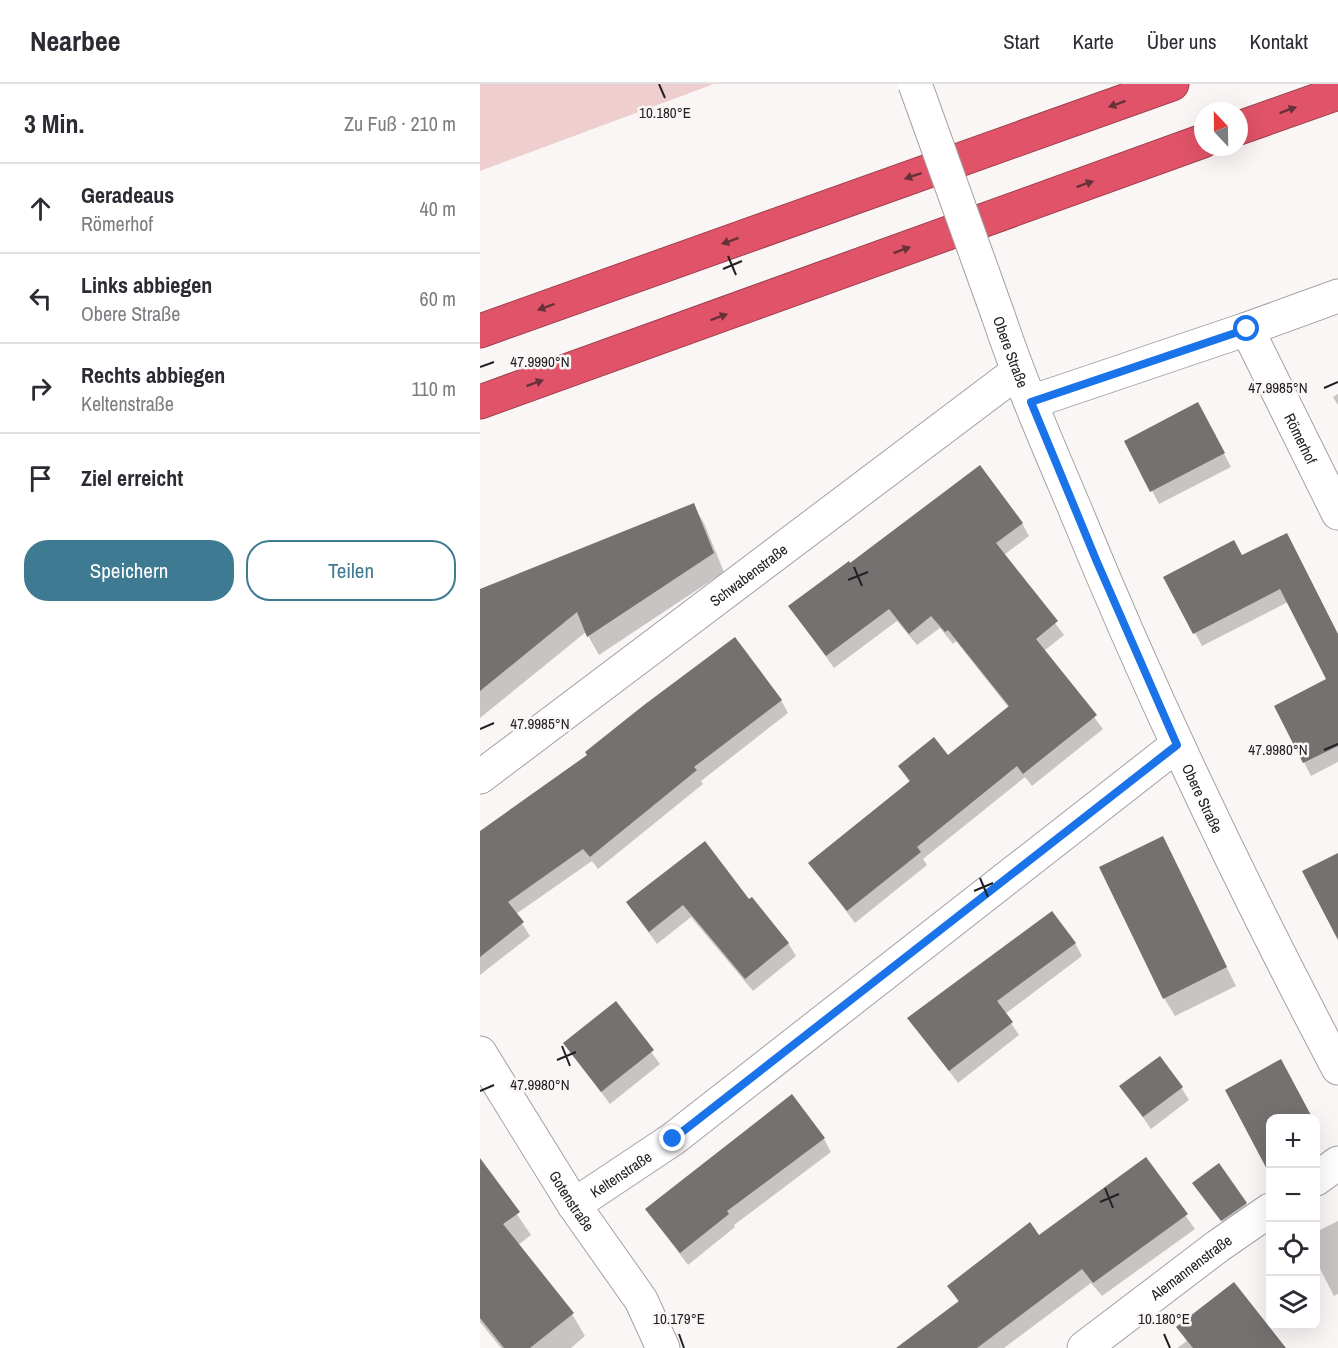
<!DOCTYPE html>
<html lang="de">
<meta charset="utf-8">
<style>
:root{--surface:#fff;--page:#f7f7f7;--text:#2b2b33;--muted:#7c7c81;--line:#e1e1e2;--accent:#3e7a91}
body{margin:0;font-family:"Archivo Narrow",sans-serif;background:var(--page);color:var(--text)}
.controls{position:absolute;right:18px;bottom:18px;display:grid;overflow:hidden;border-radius:12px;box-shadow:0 6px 24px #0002}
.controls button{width:54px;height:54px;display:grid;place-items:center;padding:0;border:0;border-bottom:2px solid var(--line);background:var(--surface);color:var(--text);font:30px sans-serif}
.compass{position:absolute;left:714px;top:18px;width:54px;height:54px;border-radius:50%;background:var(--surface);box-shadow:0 6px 24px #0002;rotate:338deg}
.stop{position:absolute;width:18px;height:18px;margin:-14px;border:4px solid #1a73e8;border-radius:50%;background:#fff}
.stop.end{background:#1a73e8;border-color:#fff;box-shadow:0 2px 6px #0008}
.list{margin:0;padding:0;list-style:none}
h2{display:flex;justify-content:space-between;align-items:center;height:78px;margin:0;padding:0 24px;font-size:26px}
h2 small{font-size:20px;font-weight:400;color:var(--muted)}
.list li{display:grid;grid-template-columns:39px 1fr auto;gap:18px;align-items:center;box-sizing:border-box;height:90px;padding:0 24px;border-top:2px solid var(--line)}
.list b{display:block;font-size:22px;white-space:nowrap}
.list p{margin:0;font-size:20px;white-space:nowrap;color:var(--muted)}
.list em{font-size:20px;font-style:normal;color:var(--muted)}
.actions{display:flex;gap:12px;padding:18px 24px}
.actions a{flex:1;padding:14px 0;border:2px solid var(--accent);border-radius:24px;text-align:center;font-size:21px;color:var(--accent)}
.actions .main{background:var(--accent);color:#fff}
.icon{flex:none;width:33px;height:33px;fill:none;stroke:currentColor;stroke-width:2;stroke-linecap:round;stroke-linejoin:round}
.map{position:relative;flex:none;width:858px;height:1264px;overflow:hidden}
header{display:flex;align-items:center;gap:36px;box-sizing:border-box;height:84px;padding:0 30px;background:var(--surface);border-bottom:2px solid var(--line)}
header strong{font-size:28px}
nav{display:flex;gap:33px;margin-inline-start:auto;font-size:21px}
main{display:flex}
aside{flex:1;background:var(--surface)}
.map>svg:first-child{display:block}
.green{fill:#efcecf}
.shadow{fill:#0003}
.building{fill:#757171}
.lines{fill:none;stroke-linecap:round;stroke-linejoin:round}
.minor-casing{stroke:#a5a0a0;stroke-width:35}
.highway-casing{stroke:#9e414f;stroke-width:35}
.minor{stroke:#fff;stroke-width:33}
.highway{stroke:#e15368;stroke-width:33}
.minor-bridge-casing{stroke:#a5a0a0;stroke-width:35;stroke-linecap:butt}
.minor-bridge{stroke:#fff;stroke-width:33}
.oneway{fill:#653239}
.route{stroke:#1a73e8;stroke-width:8}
.ticks{fill:none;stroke:#222020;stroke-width:2}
.labels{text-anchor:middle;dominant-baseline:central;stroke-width:5;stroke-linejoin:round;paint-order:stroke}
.street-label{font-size:15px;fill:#222020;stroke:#fbf6f6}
.ticks-label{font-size:15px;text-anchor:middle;fill:#222020;stroke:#fbf6f6;stroke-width:5;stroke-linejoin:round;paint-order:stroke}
</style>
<header>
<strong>Nearbee</strong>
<nav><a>Start</a><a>Karte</a><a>Über uns</a><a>Kontakt</a></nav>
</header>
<main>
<aside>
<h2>3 Min.<small>Zu Fuß · 210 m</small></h2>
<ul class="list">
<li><svg class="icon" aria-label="ahead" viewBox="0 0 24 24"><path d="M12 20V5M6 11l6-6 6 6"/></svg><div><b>Geradeaus</b><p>Römerhof</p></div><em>40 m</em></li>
<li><svg class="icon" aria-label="left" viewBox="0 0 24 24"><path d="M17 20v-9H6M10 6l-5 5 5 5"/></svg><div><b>Links abbiegen</b><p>Obere Straße</p></div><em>60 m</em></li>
<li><svg class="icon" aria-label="right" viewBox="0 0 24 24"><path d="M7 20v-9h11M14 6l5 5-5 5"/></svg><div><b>Rechts abbiegen</b><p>Keltenstraße</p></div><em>110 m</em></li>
<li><svg class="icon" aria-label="arrive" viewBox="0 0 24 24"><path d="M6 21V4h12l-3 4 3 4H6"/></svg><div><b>Ziel erreicht</b></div></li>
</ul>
<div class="actions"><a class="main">Speichern</a><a>Teilen</a></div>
</aside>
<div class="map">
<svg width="858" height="1264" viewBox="0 0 858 1264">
<rect width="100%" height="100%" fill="#fbf6f6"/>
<path class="green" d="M 0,0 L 234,0 L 0,87 Z"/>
<g class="shadow">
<path d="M 858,310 L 858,321 L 853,313 Z"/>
<path d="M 725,333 L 751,383 L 679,420 L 646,357 Z"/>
<path d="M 213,421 L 224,439 L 244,488 L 119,571 L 106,548 L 0,634 L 0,506 Z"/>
<path d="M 542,439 L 549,452 L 524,471 L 584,551 L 564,567 L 623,645 L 552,702 L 545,693 L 443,775 L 447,781 L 375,839 L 330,779 L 430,699 L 420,682 L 467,673 L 529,624 L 476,557 L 473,560 L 460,544 L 437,561 L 417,537 L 354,584 L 310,522 Z"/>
<path d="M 762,473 L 858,551 L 858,582 L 808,518 L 722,562 L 685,494 Z"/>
<path d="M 858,591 L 858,678 L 831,692 L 796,623 Z"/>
<path d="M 301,616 L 308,629 L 221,697 L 223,700 L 118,785 L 112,777 L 36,830 L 50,852 L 0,891 L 0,762 Z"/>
<path d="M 682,754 L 756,902 L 695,932 L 684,914 Z"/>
<path d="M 269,817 L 308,859 L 316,872 L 273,907 L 211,833 L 177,860 L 147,819 Z"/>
<path d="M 595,859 L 602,872 L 525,930 L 539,951 L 478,999 L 429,934 Z"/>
<path d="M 135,919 L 180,980 L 130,1020 L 85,960 Z"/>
<path d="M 641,1002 L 701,1003 L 709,1016 L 671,1045 Z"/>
<path d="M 344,1055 L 351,1068 L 254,1141 L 255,1143 L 208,1181 L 166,1125 Z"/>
<path d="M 665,1075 L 715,1145 L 622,1212 L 611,1199 L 524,1264 L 419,1264 L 479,1219 L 469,1202 L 559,1153 Z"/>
<path d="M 0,1076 L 51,1151 L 38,1161 L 92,1230 L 105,1252 L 91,1264 L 21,1264 L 0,1238 Z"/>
<path d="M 738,1082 L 770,1126 L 746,1142 L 718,1105 Z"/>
<path d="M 858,1137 L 858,1210 L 854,1212 L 836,1177 L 836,1148 Z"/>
<path d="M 698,1243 L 802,1264 L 697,1264 L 707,1257 Z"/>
</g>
<g class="building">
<path d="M 718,318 L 745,369 L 670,408 L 644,357 Z"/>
<path d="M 500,381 L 543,439 L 516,459 L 578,537 L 556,555 L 617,631 L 543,690 L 537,682 L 437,763 L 441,768 L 367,827 L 328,779 L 430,697 L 418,682 L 454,653 L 468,671 L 529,622 L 468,546 L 465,548 L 451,532 L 429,550 L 409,525 L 346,572 L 308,522 L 369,477 L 370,479 Z"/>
<path d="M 214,419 L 234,469 L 107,553 L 97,528 L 0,607 L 0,505 Z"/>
<path d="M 807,449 L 858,550 L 858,662 L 823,679 L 794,622 L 846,595 L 800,505 L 713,550 L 683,493 L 754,456 L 762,471 Z"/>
<path d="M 255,553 L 302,616 L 214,683 L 217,686 L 110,773 L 103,765 L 28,818 L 44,838 L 0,873 L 0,747 L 107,671 L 105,668 L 164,621 Z"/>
<path d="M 683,752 L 747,883 L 683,915 L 619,783 Z"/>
<path d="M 225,757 L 269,815 L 272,813 L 309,859 L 265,895 L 203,821 L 169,848 L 146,818 Z"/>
<path d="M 858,769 L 858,856 L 822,787 Z"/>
<path d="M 572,827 L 596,859 L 517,917 L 533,938 L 469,987 L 427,934 Z"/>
<path d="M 136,917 L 174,966 L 121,1008 L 83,959 Z"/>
<path d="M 680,972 L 703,1003 L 663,1033 L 639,1002 Z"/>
<path d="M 801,975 L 833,1035 L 790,1035 L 790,1091 L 745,1006 Z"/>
<path d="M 312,1010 L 345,1054 L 247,1127 L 249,1130 L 200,1169 L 165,1125 Z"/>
<path d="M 666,1073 L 708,1130 L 613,1199 L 602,1185 L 497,1264 L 416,1264 L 479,1217 L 467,1202 L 550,1138 L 559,1151 Z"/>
<path d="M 0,1074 L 40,1128 L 23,1140 L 94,1229 L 50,1264 L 24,1264 L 0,1234 Z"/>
<path d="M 739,1079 L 767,1119 L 741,1137 L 712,1099 Z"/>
<path d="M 754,1198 L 806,1264 L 713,1264 L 696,1243 Z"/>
</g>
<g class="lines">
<defs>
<g id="minor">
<path id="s1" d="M 518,231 C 540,297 568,361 595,425 C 673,616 762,802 858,984"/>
<path d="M 767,245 L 858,212"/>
<path id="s2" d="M 551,318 L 767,245 L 858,429"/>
<path id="s3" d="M 0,693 L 537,288"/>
<path id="s4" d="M 0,969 L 94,1121 L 161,1216 L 183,1264"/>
<path d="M 836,1095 L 858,1079"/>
<path id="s5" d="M 94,1121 L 193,1055 L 697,661"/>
<path id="s6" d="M 604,1264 L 738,1162 L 790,1126"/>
</g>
<g id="highway">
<path d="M 759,44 L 858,9"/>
<path d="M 0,247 L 692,0"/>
<path d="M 0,318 L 723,57"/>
</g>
</defs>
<use href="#minor" class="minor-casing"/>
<use href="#highway" class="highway-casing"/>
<use href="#minor" class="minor"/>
<use href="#highway" class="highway"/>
<defs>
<path id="minor-bridge" d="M 435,0 L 518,231"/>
</defs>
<use href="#minor-bridge" class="minor-bridge-casing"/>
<use href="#minor-bridge" class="minor-bridge"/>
</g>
<defs><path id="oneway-solid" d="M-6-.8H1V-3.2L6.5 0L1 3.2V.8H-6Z" transform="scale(1.5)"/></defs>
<g class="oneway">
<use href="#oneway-solid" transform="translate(637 20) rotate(160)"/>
<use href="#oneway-solid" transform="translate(808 26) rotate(-20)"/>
<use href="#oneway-solid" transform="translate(433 92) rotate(161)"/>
<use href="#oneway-solid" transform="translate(605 100) rotate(-20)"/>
<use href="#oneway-solid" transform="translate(250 157) rotate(160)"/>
<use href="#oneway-solid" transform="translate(422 166) rotate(-20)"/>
<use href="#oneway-solid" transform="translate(66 223) rotate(160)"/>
<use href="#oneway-solid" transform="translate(239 233) rotate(-20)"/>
<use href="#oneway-solid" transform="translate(55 299) rotate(-20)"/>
</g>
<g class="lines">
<path class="route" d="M 193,1055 L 697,661 L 617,478 L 551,318 L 767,245"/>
</g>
<path class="ticks" d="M 179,0 L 185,14M 248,172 L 256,191M 243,185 L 262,177M 0,283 L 14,278M 844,304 L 858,298M 374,483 L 382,502M 368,496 L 388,488M 0,645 L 14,639M 844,666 L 858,660M 500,794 L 508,813M 494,807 L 513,799M 82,962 L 90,982M 77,976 L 96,968M 0,1007 L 14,1001M 625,1104 L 633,1124M 620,1118 L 639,1110M 199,1250 L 204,1264M 684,1250 L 690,1264"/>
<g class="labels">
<g class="street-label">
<text stroke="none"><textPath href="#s1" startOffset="39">Obere Straße</textPath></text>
<text stroke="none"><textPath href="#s2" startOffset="350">Römerhof</textPath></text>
<text stroke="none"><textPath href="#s3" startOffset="336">Schwabenstraße</textPath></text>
<text stroke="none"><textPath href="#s1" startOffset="525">Obere Straße</textPath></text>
<text stroke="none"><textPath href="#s5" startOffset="56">Keltenstraße</textPath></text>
<text stroke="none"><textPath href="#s4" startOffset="174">Gotenstraße</textPath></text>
<text stroke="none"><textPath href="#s6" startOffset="134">Alemannenstraße</textPath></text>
</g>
</g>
<g class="ticks-label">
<text x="185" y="34">10.180°E</text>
<text x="60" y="283">47.9990°N</text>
<text x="798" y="309">47.9985°N</text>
<text x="60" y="645">47.9985°N</text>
<text x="798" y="671">47.9980°N</text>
<text x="60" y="1006">47.9980°N</text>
<text x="199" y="1240">10.179°E</text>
<text x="684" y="1240">10.180°E</text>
</g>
</svg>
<div class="controls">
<button>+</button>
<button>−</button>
<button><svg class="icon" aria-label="locate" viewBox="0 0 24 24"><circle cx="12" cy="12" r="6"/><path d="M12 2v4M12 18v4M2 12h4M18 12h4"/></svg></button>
<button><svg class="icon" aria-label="layers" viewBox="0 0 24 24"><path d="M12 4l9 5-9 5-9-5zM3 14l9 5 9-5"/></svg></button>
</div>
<svg class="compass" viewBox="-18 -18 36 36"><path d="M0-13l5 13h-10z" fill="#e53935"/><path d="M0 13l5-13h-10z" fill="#7c7c81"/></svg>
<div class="stop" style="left:767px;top:245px"></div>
<div class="stop end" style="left:193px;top:1055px"></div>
</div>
</main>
